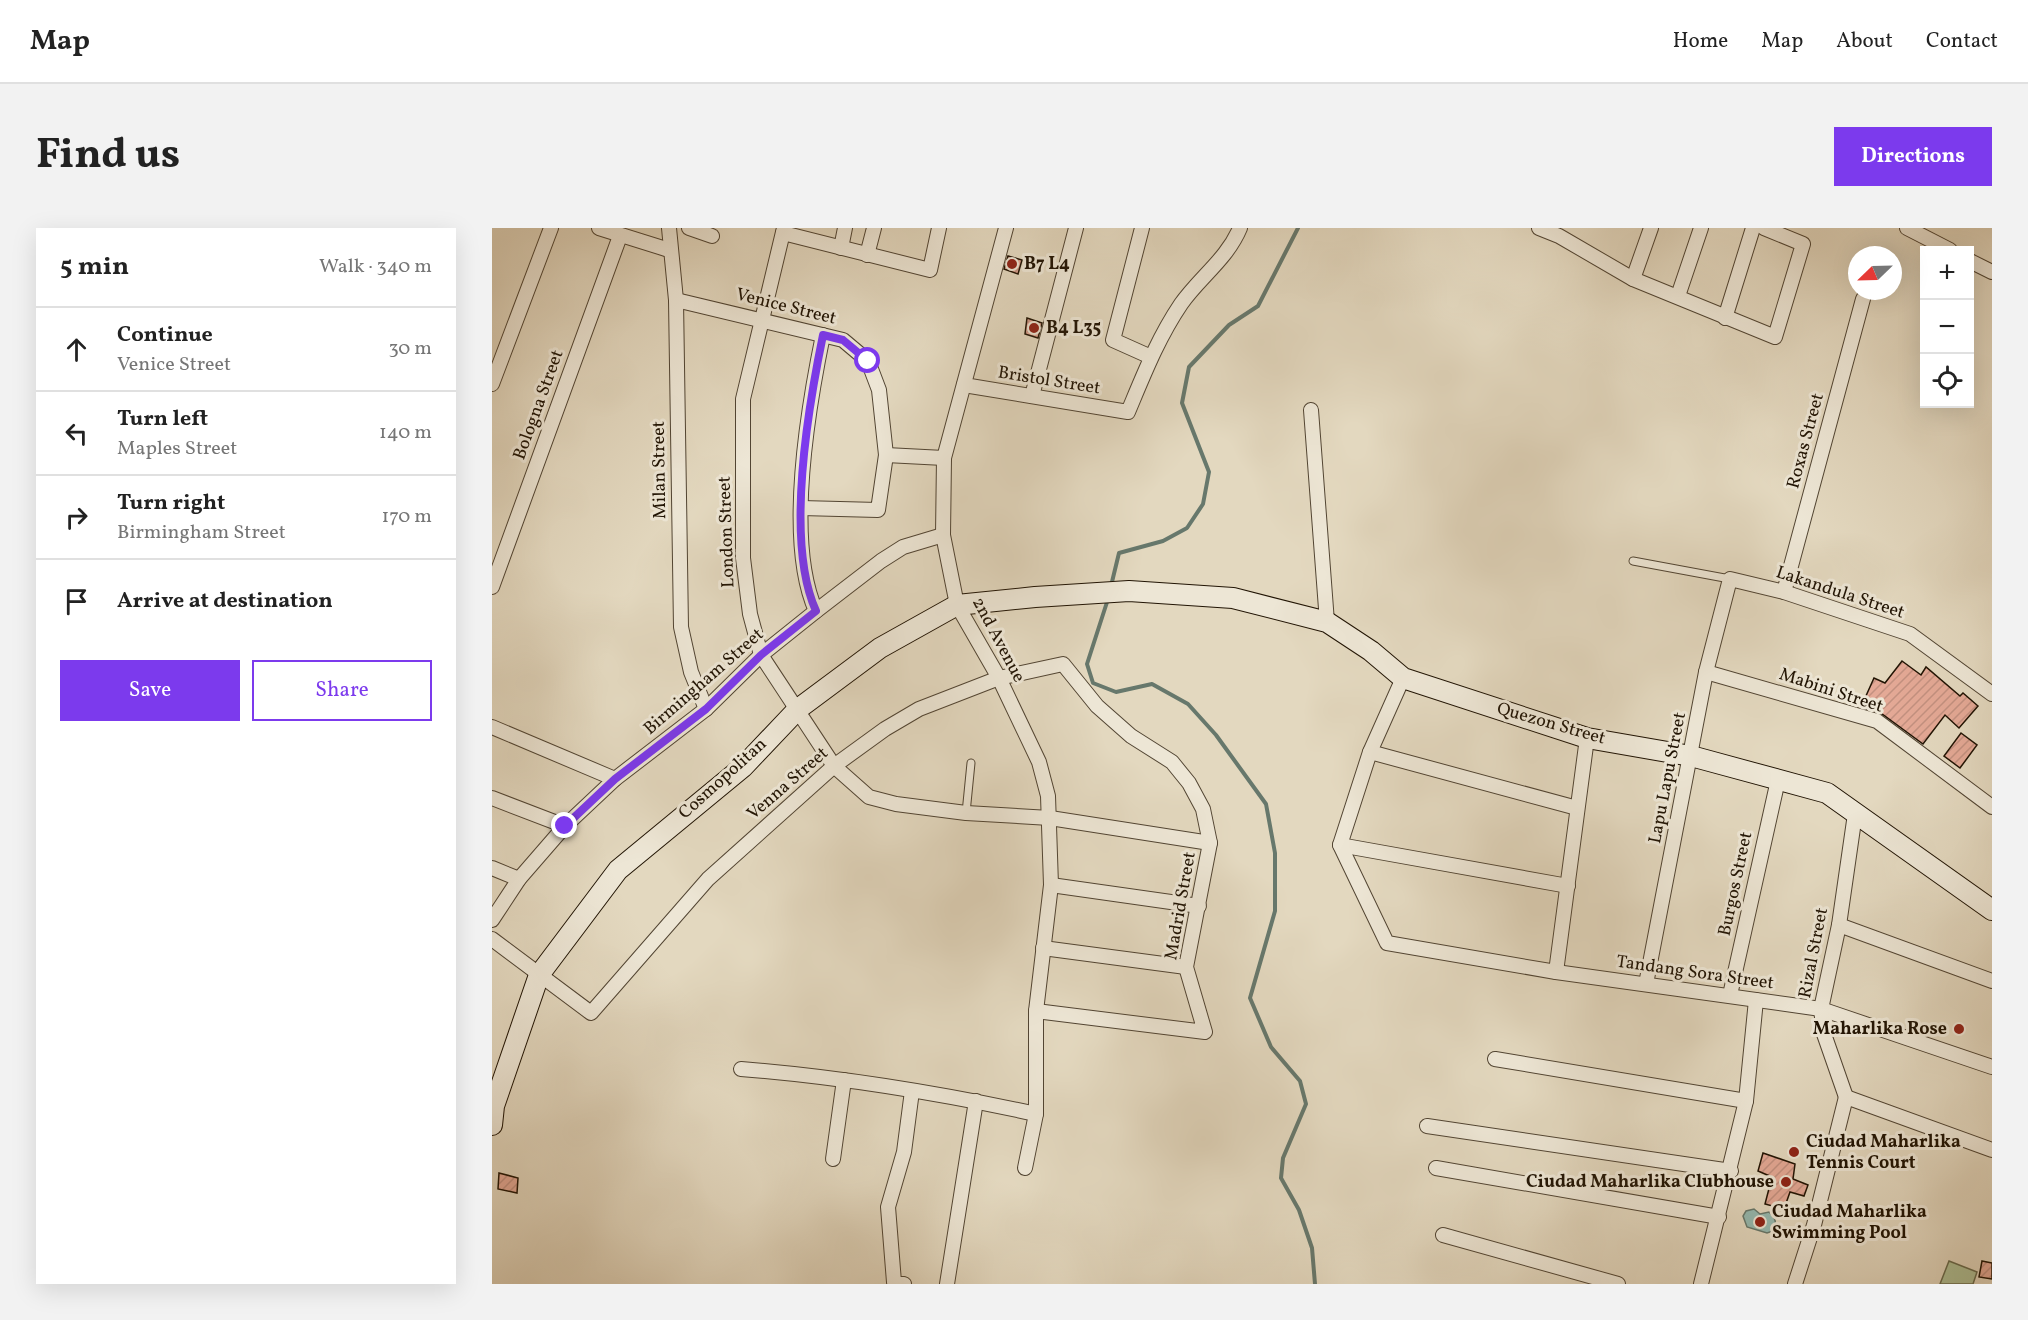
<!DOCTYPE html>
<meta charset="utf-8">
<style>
:root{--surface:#fff;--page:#f2f2f2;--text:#222;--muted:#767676;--line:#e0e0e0;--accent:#7c3aed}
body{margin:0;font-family:Vollkorn,serif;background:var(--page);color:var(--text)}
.controls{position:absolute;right:18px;top:18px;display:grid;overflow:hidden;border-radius:0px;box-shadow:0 6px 24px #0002}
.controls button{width:54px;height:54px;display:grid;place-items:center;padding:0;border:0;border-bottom:2px solid var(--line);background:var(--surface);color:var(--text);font:30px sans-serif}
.compass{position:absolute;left:1356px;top:18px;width:54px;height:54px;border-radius:50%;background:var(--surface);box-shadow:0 6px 24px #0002;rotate:247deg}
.stop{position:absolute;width:18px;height:18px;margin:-14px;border:4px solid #7c3aed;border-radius:50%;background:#fff}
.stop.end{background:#7c3aed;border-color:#fff;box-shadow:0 2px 6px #0008}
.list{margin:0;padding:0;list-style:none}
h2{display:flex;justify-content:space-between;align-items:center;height:78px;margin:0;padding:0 24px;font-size:26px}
h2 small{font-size:20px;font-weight:400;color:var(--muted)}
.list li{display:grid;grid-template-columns:39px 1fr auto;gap:18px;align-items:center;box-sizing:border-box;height:84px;padding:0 24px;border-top:2px solid var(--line)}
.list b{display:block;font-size:22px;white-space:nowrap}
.list p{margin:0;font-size:20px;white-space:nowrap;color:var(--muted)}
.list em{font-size:20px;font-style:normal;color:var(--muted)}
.actions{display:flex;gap:12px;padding:18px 24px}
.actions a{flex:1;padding:14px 0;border:2px solid var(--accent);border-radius:0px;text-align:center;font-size:21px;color:var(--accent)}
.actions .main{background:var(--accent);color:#fff}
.icon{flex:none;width:33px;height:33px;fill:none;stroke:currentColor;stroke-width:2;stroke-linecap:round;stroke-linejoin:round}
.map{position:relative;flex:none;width:1500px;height:1056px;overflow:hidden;border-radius:0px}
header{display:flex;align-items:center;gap:36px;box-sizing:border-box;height:84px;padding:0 30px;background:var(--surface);border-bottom:2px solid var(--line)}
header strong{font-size:28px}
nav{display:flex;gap:33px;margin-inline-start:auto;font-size:21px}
.intro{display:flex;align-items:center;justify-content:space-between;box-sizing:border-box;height:144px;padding:0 36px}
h1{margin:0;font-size:42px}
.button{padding:15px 27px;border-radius:0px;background:var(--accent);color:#fff;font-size:21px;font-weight:700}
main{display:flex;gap:36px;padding:0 36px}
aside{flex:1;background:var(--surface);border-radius:0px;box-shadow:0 6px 24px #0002}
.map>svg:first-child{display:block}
.grass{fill:#aec096;stroke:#686a4d;stroke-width:1.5}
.water{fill:#95bab1;stroke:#67786c;stroke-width:1.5}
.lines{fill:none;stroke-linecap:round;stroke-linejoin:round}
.stream{stroke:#67786c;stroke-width:4}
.building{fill:url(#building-hatch);stroke:#211404;stroke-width:1.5}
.lane-casing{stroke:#524533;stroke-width:9}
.street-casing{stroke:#524533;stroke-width:16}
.secondary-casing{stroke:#211404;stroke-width:22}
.lane{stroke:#ede6d5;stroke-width:7}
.street{stroke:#ede6d5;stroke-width:14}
.secondary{stroke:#ede6d5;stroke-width:20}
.route{stroke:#7c3aed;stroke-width:8}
.poi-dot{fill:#8f2418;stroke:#ede6d5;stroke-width:2}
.labels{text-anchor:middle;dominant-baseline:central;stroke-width:6;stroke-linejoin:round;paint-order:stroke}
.poi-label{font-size:18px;font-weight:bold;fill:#211404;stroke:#ede6d5;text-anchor:start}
.street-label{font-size:18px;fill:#211404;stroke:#ede6d5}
</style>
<header>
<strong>Map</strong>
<nav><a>Home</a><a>Map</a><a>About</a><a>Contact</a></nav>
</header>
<div class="intro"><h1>Find us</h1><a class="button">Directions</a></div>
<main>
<aside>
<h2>5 min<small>Walk · 340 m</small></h2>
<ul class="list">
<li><svg class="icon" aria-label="ahead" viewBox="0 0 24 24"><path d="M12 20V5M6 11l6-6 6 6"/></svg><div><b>Continue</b><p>Venice Street</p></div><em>30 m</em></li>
<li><svg class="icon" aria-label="left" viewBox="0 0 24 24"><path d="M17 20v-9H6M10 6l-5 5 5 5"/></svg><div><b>Turn left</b><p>Maples Street</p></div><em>140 m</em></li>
<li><svg class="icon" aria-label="right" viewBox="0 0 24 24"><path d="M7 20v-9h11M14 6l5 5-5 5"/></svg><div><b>Turn right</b><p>Birmingham Street</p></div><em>170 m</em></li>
<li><svg class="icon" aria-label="arrive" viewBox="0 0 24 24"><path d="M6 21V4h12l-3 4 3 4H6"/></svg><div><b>Arrive at destination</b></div></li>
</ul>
<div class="actions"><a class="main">Save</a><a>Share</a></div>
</aside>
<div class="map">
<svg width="1500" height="1056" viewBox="0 0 1500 1056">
<defs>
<pattern id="building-hatch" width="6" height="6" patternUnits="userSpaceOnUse" patternTransform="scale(1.5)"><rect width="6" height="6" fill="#e4a996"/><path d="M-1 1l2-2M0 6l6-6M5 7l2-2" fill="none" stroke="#c39180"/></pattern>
</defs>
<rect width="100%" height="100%" fill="#e3d8bf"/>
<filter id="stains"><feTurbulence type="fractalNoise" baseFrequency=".00333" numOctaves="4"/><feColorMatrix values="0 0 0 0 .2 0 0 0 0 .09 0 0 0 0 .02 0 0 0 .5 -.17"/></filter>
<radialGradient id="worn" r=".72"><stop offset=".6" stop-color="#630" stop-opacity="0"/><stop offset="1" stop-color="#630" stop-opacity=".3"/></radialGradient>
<path class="grass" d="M 1457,1033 L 1485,1044 L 1481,1056 L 1448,1056 Z"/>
<path class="water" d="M 1262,981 L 1268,986 L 1277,984 C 1284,991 1285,994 1281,1003 L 1275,1005 L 1255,999 L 1251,988 L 1254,983 Z"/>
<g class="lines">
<g class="stream">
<path d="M 619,358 L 627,325 L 671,313 L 695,300 L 711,276 L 717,244 L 690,175 L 697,139 L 737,97 L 766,78 L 806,0"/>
<path d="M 616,371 L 595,436 L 601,455 L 624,464 L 660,456 L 696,476 L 724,507 L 774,576 L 783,625 L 783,683 L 758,770 L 779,819 L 808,853 L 814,876 L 791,930 L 789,950 L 807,982 L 820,1020 L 823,1056"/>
</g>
</g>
<g class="building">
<path d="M 516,28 L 530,32 L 526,46 L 512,41 Z"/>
<path d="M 535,90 L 550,95 L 546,110 L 533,106 Z"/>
<path d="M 1410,433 L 1429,447 L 1434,439 L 1468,468 L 1471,465 L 1486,478 L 1467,500 L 1453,487 L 1431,516 L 1390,486 L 1369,479 L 1382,450 L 1393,455 Z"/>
<path d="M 1469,505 L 1485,517 L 1468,540 L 1452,528 Z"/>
<path d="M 1271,925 L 1303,936 L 1301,951 L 1316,957 L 1312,968 L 1298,964 L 1292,981 L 1273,976 L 1280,949 L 1266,943 Z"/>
<path d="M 7,945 L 26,950 L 25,965 L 6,961 Z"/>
<path d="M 1490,1033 L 1500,1035 L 1500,1051 L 1487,1049 Z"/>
</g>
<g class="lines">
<defs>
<g id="lane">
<path d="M 1141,333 L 1238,351"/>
<path d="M 474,585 L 479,535"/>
</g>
<g id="street">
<path d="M 107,0 L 177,22"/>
<path d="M 177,0 L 184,72 L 189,399 L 199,444 L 214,481"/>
<path d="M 197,0 L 220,8"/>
<path d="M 292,0 L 251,171 L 251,330 L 258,386 L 269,427 L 342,538 L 377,569 L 404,576 L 474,585 L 558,590 L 718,615"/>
<path d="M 650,0 L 621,112 L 659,129"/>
<path d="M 1047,0 L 1067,8 L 1141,51 L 1283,109 L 1311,16 L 1272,0"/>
<path d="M 1415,0 L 1458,22"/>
<path d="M 291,5 L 438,42 L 447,0"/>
<path d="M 349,20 L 353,0"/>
<path d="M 375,27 L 382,0"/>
<path d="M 1478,33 L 1500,44"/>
<path d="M 1141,51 L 1159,0"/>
<path d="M 1186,68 L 1209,0"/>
<path d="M 184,72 L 351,112 L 376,133 L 387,162 L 394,227 L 386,282 L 309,280"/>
<path d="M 1233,90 L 1261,0"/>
<path d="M 0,156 L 59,0"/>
<path d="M 472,157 L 636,184 C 652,146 666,110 689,76 C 708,49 735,31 748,0"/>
<path d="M 540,168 L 584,0"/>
<path d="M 819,182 L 835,394"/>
<path d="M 394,227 L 452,230"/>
<path d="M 0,359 L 128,8"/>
<path d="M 1292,364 L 1371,71"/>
<path d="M 324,383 C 293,314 316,180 331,107"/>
<path d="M 1214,444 L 1385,493 L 1500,579"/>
<path d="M 911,450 L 878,524 L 848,617 L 895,715 L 1064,744 L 1329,781 L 1500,839"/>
<path d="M 0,499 L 123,551"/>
<path d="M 878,524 L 1085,580"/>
<path d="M 0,570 L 73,598"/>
<path d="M 848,617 L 1076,658"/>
<path d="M 0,640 L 27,651"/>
<path d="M 559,657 L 707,678"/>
<path d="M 0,692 L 27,651 L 73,598 L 123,551 L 214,481 L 269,427 L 324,383 L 389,333 L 411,319 L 451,307"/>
<path d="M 1347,697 L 1500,753"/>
<path d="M 0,711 L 99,785 L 216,651 L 342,538 L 393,501 L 427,481 L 507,450 L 571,436 L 605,478 L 639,508 L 680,534 L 697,555 L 711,581 L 718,615 L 694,739 L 713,804 L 544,783"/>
<path d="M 551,720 L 694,739"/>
<path d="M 1064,744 L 1095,510"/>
<path d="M 1154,756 L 1214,444 L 1238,351 L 1292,364 L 1418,406 L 1500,466"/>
<path d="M 1238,767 L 1286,552"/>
<path d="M 1003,831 L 1254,873"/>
<path d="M 249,841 C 348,849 447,865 544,886 L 544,783 L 559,657 L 556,568 L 547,534 L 507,450 L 465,377 L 451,307 L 452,230 L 514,0"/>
<path d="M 1354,869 L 1332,806 L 1329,781 L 1347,697 L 1363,586"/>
<path d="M 1354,869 L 1500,922"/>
<path d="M 935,898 L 1239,943"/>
<path d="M 341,931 L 352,852"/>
<path d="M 533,940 L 544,886"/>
<path d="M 944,940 L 1227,989"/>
<path d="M 951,1007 L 1126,1056"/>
<path d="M 412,1056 L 402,1054 L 396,979 L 412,924 L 420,863"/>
<path d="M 455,1056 L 484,873"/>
<path d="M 1209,1056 L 1254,873 L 1264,772"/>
<path d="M 1303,1056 L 1322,997 L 1354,869"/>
</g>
<path id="secondary" d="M 0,897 L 2,878 L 47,747 L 126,642 L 251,539 L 306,481 L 388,420 L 465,377 L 543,369 L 637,363 L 741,370 L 835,394 L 879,423 L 911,450 L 1095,510 L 1199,528 L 1335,565 L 1500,682"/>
</defs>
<use href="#lane" class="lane-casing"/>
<use href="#street" class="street-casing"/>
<use href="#secondary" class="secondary-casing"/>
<use href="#lane" class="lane"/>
<use href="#street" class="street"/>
<use href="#secondary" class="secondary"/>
</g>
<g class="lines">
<path class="route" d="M 73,598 L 123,551 L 214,481 L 269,427 L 324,383 C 293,314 316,180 331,107 L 351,112 L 376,133"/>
</g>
<g class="poi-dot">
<circle cx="520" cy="36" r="6"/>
<circle cx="542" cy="100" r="6"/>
<circle cx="1467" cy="801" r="6"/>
<circle cx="1302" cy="924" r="6"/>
<circle cx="1294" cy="954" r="6"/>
<circle cx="1268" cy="994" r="6"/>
</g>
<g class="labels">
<g class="poi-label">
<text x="532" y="36">B7 L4</text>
<text x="554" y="100">B4 L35</text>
<text x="1455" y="801" text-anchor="end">Maharlika Rose</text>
<text x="1314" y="914">Ciudad Maharlika<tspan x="1314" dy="21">Tennis Court</tspan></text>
<text x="1282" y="954" text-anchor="end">Ciudad Maharlika Clubhouse</text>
<text x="1280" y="984">Ciudad Maharlika<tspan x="1280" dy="21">Swimming Pool</tspan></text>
</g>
<g class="street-label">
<text transform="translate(294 79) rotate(14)">Venice Street</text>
<text transform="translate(557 153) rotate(9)">Bristol Street</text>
<text transform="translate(47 177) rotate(-70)">Bologna Street</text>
<text transform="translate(1314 213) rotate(-75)">Roxas Street</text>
<text transform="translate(168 242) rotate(-91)">Milan Street</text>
<text transform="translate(235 304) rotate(-92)">London Street</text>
<text transform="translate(1348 365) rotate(18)">Lakandula Street</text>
<text transform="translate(506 412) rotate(62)">2nd Avenue</text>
<text transform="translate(212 454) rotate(-41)">Birmingham Street</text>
<text transform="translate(1339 463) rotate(18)">Mabini Street</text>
<text transform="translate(1059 496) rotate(16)">Quezon Street</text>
<text transform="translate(1176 550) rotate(-79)">Lapu Lapu Street</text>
<text transform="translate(231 551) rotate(-42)">Cosmopolitan</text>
<text transform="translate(296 556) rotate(-41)">Venna Street</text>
<text transform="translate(1244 656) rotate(-78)">Burgos Street</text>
<text transform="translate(689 678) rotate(-80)">Madrid Street</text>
<text transform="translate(1322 725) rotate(-79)">Rizal Street</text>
<text transform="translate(1203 745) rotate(8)">Tandang Sora Street</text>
</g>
</g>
<rect width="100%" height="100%" filter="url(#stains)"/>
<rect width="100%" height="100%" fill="url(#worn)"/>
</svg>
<div class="controls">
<button>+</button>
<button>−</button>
<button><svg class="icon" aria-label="locate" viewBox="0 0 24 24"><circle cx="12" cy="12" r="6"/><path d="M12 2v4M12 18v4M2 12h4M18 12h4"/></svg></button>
</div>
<svg class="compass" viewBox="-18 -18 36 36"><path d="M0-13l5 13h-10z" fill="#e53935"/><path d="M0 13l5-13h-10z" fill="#767676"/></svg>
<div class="stop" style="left:376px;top:133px"></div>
<div class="stop end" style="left:73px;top:598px"></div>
</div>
</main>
